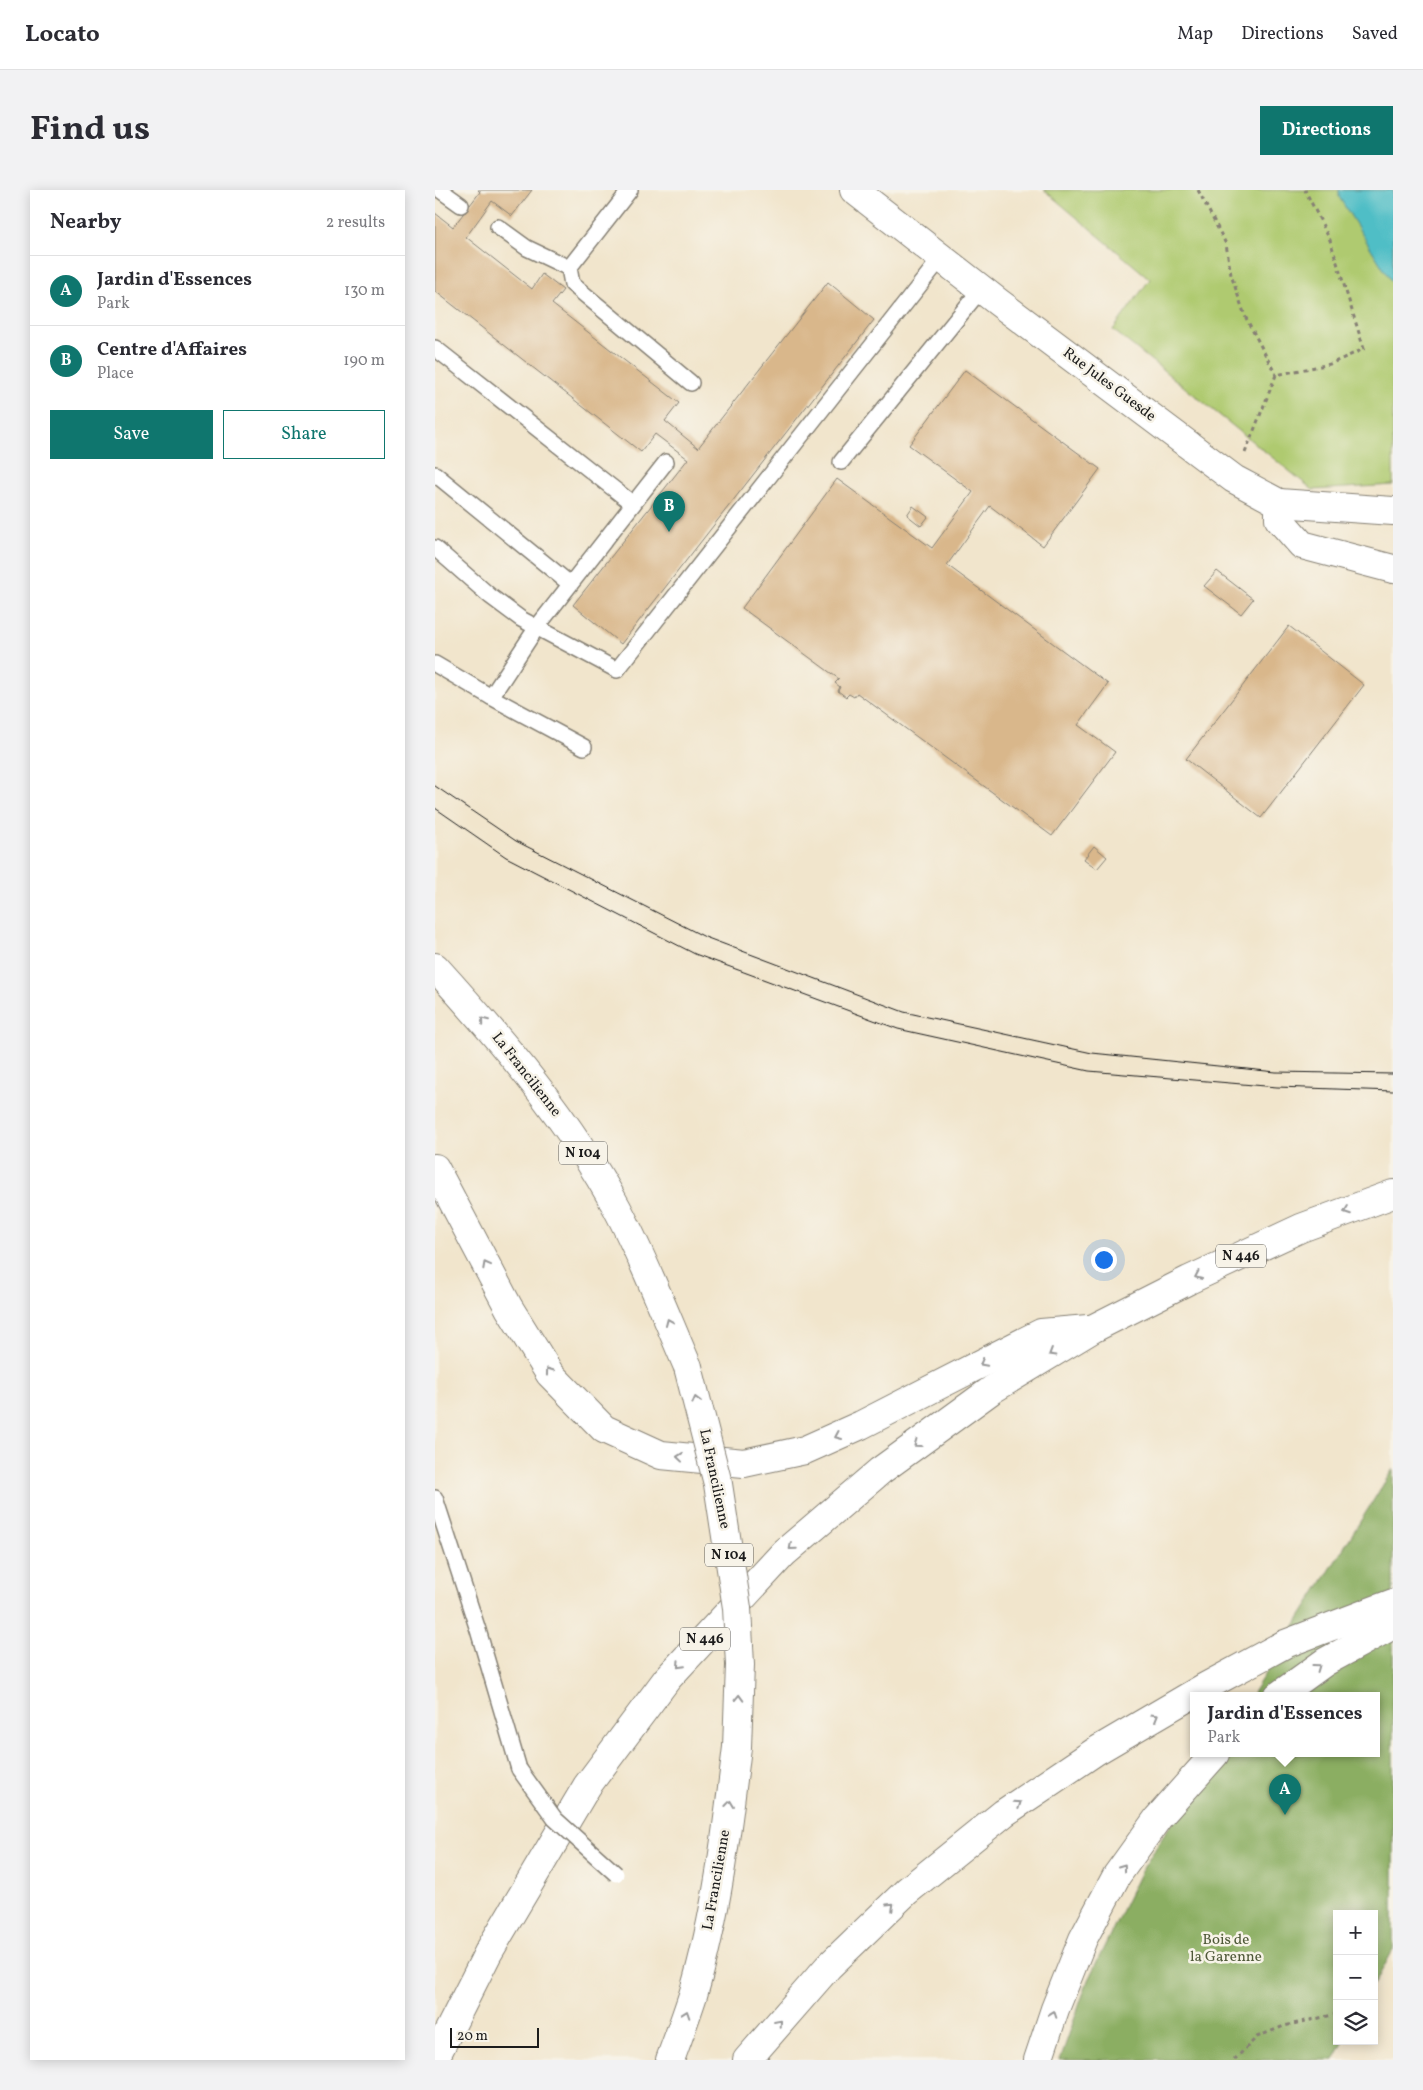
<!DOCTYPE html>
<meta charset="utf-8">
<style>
:root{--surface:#fff;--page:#f2f2f3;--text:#2b2b33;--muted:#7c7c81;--line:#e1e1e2;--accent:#0f766e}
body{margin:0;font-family:Vollkorn,serif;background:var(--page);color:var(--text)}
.controls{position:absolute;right:15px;bottom:15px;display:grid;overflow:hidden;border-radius:0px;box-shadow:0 2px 12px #0003}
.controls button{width:45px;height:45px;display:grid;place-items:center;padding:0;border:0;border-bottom:1px solid var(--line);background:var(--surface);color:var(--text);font:25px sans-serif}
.scale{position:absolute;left:15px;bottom:12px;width:89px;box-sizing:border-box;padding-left:5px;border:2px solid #1c1c1c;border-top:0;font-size:14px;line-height:18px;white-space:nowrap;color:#1c1c1c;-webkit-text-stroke:4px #f7f3e8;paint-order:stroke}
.you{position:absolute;left:668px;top:1069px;width:18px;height:18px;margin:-12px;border:4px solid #fff;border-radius:50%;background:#1a73e8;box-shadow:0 0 0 8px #1a73e833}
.badge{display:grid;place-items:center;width:32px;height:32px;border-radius:50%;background:var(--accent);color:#fff;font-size:16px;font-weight:700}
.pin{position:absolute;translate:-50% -41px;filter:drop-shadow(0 1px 2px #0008)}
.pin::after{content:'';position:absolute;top:26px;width:18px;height:15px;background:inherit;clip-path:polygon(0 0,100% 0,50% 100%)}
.popup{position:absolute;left:755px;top:1502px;width:190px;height:65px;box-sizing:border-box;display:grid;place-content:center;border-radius:0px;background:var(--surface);filter:drop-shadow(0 1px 4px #0005);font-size:16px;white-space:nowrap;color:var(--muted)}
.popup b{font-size:19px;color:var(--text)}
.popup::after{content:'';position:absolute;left:50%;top:100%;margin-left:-10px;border:10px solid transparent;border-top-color:var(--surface)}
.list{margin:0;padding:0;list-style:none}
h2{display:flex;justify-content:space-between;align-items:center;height:65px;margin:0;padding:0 20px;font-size:21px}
h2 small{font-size:16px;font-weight:400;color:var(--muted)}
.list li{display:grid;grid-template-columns:32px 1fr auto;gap:15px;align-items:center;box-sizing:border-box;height:70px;padding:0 20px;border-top:1px solid var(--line)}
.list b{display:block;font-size:19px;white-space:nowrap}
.list p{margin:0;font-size:16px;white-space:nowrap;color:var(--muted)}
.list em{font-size:16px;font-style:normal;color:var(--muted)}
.actions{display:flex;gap:10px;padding:15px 20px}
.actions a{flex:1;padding:11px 0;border:1px solid var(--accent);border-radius:0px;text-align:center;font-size:18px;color:var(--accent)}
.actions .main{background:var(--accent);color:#fff}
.icon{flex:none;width:28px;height:28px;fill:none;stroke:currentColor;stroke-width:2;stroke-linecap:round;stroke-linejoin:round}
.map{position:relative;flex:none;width:958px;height:1870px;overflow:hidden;border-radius:0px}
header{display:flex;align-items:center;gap:30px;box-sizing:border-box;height:70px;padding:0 25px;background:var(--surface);border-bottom:1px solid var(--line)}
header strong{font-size:24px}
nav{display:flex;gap:28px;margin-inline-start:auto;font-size:18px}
.intro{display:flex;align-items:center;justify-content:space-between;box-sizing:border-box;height:120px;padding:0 30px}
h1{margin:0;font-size:35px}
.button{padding:12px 22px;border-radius:0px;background:var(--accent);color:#fff;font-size:18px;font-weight:700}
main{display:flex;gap:30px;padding:0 30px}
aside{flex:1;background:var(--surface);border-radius:0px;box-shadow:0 2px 12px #0003}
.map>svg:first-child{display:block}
.green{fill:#afca70;stroke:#667346}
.forest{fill:#8bae62;stroke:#54653f}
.water{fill:#50bec6;stroke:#366d71}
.building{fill:#d9b78b}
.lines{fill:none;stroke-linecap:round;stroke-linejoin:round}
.service-casing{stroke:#868074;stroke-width:18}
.minor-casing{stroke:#868074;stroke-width:30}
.trunk-casing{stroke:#868074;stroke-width:30}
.path{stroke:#868074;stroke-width:3;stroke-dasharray:4 4;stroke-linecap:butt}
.service{stroke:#fff;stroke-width:15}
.minor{stroke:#fff;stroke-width:28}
.trunk{stroke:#fff;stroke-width:28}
.tram{stroke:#1c1c1c;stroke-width:1}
.service-bridge-casing{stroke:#868074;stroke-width:18;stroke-linecap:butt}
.trunk-bridge-casing{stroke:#868074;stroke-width:30;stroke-linecap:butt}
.service-bridge{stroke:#fff;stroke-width:15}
.trunk-bridge{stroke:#fff;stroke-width:28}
.oneway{stroke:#999}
.labels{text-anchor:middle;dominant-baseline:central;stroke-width:5;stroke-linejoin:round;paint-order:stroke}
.shield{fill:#f7f3e8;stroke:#5e5c59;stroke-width:1}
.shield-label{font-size:14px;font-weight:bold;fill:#1c1c1c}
.street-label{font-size:15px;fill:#1c1c1c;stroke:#f7f3e8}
.park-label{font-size:15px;fill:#4f5939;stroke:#f7f3e8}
</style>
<header>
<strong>Locato</strong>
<nav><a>Map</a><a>Directions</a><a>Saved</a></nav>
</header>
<div class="intro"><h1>Find us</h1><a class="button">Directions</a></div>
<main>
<aside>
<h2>Nearby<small>2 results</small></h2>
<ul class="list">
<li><span class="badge">A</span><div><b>Jardin d'Essences</b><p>Park</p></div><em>130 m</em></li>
<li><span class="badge">B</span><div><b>Centre d'Affaires</b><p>Place</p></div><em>190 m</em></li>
</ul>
<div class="actions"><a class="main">Save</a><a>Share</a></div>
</aside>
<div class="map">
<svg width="958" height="1870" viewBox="0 0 958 1870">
<rect width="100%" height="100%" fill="#f7f3e8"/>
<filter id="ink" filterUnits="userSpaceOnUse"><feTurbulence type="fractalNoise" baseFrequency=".02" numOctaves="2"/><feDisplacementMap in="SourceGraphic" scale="10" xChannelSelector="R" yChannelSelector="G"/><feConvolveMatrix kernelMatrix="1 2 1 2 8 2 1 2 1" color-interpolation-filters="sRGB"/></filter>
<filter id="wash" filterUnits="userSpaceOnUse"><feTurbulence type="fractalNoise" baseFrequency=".0096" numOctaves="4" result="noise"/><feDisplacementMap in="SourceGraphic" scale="20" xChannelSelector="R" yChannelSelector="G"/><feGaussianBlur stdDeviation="1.12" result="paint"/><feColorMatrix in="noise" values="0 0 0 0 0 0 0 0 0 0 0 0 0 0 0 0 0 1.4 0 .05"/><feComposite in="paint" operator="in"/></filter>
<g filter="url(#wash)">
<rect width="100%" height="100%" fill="#f1e5cc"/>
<path class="green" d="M 609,0 L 958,0 L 958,295 L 878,300 L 678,140 L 715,89 Z"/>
<path class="forest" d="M 958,1279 L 958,1760 L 939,1795 L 939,1724 L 902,1724 L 902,1851 L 909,1851 L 899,1870 L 625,1870 L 653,1790 L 705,1683 L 780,1564 L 941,1564 L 941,1506 L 816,1506 Z"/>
<path class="water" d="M 904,0 L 958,0 L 958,94 L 904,7 Z"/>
<g id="blocks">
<g class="building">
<path d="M 43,0 L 97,0 L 77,26 L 57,11 L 31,47 L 97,99 L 107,84 L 128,100 L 117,114 L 244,213 L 230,231 L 263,258 L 393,92 L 439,130 L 186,454 L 138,415 L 253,269 L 220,244 L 206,262 L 0,101 L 0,23 L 18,37 L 45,2 Z"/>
<path d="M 530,180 L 665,279 L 608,356 L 555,316 L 512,375 L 673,494 L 643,535 L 680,562 L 617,646 L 422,503 L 419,507 L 414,504 L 411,507 L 403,501 L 405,497 L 400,493 L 404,489 L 307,418 L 402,289 L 497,358 L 538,302 L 474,255 Z"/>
<path d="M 478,316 L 493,327 L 486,336 L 472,325 Z"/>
<path d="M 782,381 L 818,409 L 806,424 L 769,396 Z"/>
<path d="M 854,436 L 929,495 L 826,628 L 751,569 Z"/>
<path d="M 659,656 L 672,667 L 662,679 L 649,669 Z"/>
</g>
</g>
</g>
<g filter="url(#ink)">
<use href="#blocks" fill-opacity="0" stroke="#868074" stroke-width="1"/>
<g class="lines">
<defs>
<g id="service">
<path d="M 5,0 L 26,15"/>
<path d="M 63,37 L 92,58 L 134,78 L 137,94 L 256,193"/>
<path d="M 134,78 L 195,0"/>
<path d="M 0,158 L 198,314"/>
<path d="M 406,272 L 546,99"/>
<path d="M 0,284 L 135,394"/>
<path d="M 0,358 L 55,406 L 86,429 L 182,480 L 506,68"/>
<path d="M 0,474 L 56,507 L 149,557"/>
<path d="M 56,507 L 102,437 L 231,272"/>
<path d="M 0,1308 L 43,1440 L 84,1579"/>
</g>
<g id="minor">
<path d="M 419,0 L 563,112 L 799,289 L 844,313 L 958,321"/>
<path d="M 844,313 L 844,329 L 867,355 L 958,379"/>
</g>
<g id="trunk">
<path d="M 0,777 C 67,851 134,929 182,1018 C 209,1069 230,1124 253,1177"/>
<path d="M 0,978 L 74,1118 L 115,1184 L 169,1239 L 226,1265 L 309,1273 L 370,1260 L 426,1235 L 606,1143 L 653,1139"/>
<path d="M 843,1506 L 890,1472 L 958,1435"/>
<path d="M 0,1868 L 53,1763 L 152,1596 L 232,1489 L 349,1363 L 445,1281 L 558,1199 L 659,1138 L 754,1090 L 866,1038 L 958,1004"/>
<path d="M 235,1870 C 243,1848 251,1827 258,1805 C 282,1724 292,1640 302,1557"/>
<path d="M 312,1870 L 393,1777 L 472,1701 L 569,1623 L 661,1561 L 770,1497 L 850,1454 L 958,1413"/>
<path d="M 603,1870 L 620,1819 L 648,1749 L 682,1685 L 723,1628 L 780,1564"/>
</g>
</defs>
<use href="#service" class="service-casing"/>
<use href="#minor" class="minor-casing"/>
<use href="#trunk" class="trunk-casing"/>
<g class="path">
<path d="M 763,0 L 791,54 L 796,85 L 810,126 L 841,185"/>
<path d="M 810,263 L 841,185 L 895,174 L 929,159 L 895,50 L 870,0"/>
<path d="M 799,1870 L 822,1847 L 849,1836 L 902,1824"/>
</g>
<use href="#service" class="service"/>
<use href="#minor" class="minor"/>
<use href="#trunk" class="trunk"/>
<g class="tram">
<path d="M 0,596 L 81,651 L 270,747 L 469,822 L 657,863 L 841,882 L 958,884"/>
<path d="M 0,618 L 71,667 L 260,764 L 463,839 L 654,881 L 842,897 L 958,901"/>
</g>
<defs>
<path id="service-bridge" d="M 84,1579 L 120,1629 L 181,1684"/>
<path id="trunk-bridge" d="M 253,1177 L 283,1294 L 302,1418 L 305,1475 L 302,1557"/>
</defs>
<use href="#service-bridge" class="service-bridge-casing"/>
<use href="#trunk-bridge" class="trunk-bridge-casing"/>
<use href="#service-bridge" class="service-bridge"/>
<use href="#trunk-bridge" class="trunk-bridge"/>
</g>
<defs><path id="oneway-chevron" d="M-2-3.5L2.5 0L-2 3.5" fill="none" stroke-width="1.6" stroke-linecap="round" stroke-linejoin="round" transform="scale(1.25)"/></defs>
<g class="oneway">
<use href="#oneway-chevron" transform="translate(49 831) rotate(-129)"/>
<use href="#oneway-chevron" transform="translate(912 1021) rotate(160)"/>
<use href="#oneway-chevron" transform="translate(51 1075) rotate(-118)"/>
<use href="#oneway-chevron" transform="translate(763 1086) rotate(155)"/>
<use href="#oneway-chevron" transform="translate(234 1132) rotate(-113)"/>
<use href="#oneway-chevron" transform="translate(617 1163) rotate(149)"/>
<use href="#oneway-chevron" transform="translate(548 1173) rotate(152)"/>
<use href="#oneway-chevron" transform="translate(114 1181) rotate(-126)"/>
<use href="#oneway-chevron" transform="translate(261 1210) rotate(-104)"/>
<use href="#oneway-chevron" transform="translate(403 1246) rotate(156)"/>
<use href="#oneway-chevron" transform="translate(482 1254) rotate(144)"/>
<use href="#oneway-chevron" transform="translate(245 1267) rotate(-174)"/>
<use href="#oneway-chevron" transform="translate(357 1357) rotate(139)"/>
<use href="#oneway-chevron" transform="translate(245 1475) rotate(133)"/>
<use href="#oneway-chevron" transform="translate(882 1477) rotate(-36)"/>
<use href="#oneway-chevron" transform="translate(304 1508) rotate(-88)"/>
<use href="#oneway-chevron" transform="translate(720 1527) rotate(-30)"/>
<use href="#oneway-chevron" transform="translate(295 1614) rotate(-83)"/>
<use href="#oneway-chevron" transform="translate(583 1614) rotate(-34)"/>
<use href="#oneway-chevron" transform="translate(688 1677) rotate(-54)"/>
<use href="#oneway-chevron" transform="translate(456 1716) rotate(-44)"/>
<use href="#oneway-chevron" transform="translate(251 1824) rotate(-71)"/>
<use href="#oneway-chevron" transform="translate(618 1824) rotate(-71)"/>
<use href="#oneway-chevron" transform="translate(344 1833) rotate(-49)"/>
</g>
</g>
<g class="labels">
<g class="shield">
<rect x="124" y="951.5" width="48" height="23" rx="4"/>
<rect x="781" y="1054.5" width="50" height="23" rx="4"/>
<rect x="270" y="1353.5" width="48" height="23" rx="4"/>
<rect x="245" y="1437.5" width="50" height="23" rx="4"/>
</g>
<g class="shield-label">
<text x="148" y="963">N 104</text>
<text x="806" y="1066">N 446</text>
<text x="294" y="1365">N 104</text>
<text x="270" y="1449">N 446</text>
</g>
<g class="street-label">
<text transform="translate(674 195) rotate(37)">Rue Jules Guesde</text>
<text transform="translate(91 885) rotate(52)">La Francilienne</text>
<text transform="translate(279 1289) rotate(78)">La Francilienne</text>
<text transform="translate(282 1690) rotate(-80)">La Francilienne</text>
</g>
<g class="park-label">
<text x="791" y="1750">Bois de<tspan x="791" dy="17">la Garenne</tspan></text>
</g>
</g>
</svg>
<div class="controls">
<button>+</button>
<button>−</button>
<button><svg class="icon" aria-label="layers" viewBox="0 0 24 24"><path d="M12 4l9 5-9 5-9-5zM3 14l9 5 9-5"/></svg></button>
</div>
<div class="scale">20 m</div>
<div class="you"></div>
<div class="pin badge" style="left:850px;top:1625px">A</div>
<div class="popup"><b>Jardin d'Essences</b>Park</div>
<div class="pin badge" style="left:234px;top:342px">B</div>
</div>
</main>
